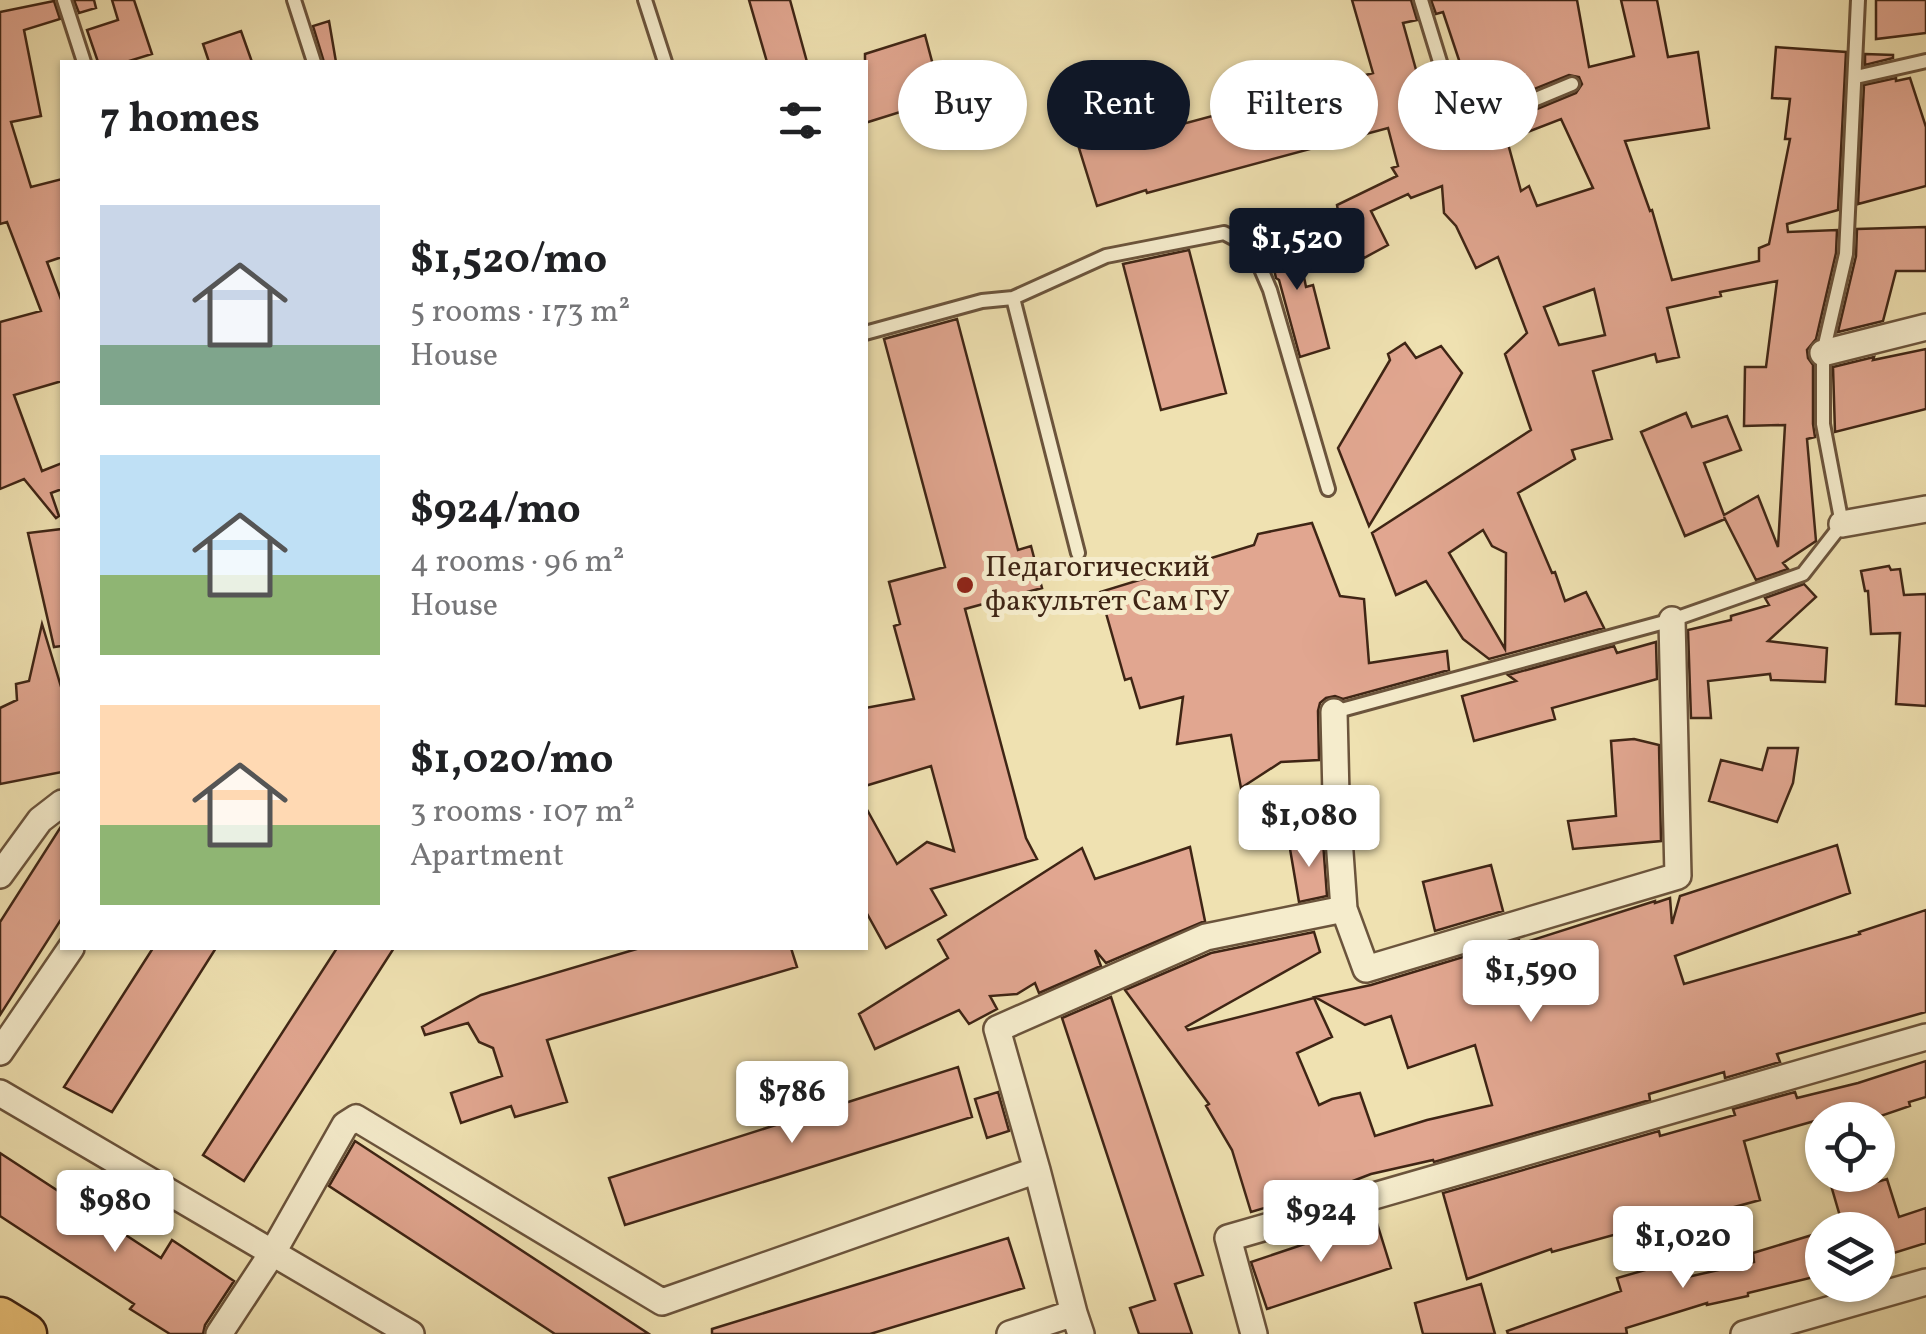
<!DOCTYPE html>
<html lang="en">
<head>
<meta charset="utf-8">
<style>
	:root { --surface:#fff; --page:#f6f6f6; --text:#202124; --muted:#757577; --accent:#111827 }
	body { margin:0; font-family:Vollkorn,serif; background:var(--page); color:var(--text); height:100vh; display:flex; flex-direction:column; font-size:38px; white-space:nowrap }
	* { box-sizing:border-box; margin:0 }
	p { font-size:32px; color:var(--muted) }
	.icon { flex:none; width:55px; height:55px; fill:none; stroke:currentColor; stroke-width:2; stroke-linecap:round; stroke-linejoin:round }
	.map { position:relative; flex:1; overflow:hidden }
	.side { position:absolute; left:60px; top:60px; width:808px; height:890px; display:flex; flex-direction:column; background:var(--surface); border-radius:0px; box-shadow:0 2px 8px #0004 }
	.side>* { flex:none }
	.hud { position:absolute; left:898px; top:60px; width:878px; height:90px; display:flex; gap:20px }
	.fabs { position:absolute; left:1805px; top:1102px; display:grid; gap:20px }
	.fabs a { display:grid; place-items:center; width:90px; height:90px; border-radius:50%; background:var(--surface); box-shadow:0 2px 8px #0004; font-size:50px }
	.price { position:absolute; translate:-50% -85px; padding:0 22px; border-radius:10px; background:#fff; color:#222; font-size:32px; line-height:65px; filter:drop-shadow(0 2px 5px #0008) }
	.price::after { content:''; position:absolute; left:50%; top:60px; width:30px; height:22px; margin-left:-15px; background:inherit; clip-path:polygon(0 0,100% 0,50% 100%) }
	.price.current { background:var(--accent); color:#fff }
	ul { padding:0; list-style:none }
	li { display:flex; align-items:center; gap:30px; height:250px; padding:0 40px }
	li span { display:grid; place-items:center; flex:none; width:280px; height:200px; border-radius:0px; color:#555 }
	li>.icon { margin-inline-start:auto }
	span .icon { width:120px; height:120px; fill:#fffc; stroke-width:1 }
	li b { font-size:42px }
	h2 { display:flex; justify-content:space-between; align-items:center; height:120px; padding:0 40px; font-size:42px }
	.chip { padding:0 35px; border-radius:45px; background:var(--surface); box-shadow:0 2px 8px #0004; font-size:35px; line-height:90px }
	.chip.current { background:var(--accent); color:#fff }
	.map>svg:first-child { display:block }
</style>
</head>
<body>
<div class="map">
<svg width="1926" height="1334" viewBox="0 0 1926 1334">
	<rect width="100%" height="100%" fill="#efe1b1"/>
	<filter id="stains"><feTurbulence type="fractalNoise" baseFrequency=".002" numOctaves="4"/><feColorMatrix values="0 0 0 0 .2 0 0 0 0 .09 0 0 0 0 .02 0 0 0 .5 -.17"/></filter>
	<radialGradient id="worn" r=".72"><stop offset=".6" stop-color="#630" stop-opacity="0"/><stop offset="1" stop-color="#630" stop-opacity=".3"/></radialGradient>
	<!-- building -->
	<path fill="#e1a690" stroke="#3f2515" stroke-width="2.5" fill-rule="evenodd" d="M74 0H94L96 8 79 13Z
		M112 0H134L152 54 126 62H98L87 30 118 20Z
		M749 0H790L807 62H767Z
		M1352 0H1411L1417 20 1403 23 1437 145 1469 131 1491 128 1576 93 1582 84 1579 77 1569 75 1485 109 1476 111 1443 12 1436 14 1431 0H1577L1589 67 1634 56 1621 0H1657L1668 57 1698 52 1709 128 1625 141 1650 211 1652 210 1672 280 1759 261V248L1769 244 1790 139H1785L1790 99 1772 98 1776 47 1846 52 1838 210 1787 224 1788 232 1837 230 1836 253 1816 339 1807 350 1808 358 1813 365V424L1815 437 1807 439 1816 541 1783 563 1788 569 1756 580 1724 517 1725 519 1685 536 1641 432 1686 413 1692 427 1727 416 1741 450 1704 463 1724 515 1758 496 1778 547 1785 425 1744 426 1745 367H1766L1777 281 1720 292 1721 296 1667 308 1679 357 1657 362 1655 354 1593 371 1612 439 1572 450 1575 459 1518 493 1552 573 1555 572 1565 601 1586 592 1604 628 1489 659 1463 639 1426 581 1396 595 1372 533 1531 430 1505 354 1527 333 1498 257 1476 268 1456 226 1444 213 1442 186 1411 198 1408 194 1371 211 1388 245 1364 258 1347 227 1340 223 1337 205 1397 176 1392 168 1398 166 1388 128 1147 193 1146 190 1097 206 1079 148 1121 135 1123 140 1373 73ZM1561 119 1593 188 1537 206 1529 186 1521 191 1507 140ZM1594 289 1605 335 1559 345 1544 307ZM1483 530 1492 546 1506 553 1505 649 1449 553Z
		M1876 0H1926V33L1876 39Z
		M54 1 60 19 24 30 41 116 11 122 31 187 62 179V257L47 262 62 302V381L14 395 42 471 62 463V489L51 493 59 516 56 518 24 479 0 489V322L41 311 7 222 0 224V12Z
		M329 21 336 62H324L313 26Z
		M241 31 252 62H209L203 44Z
		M925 35 942 99 865 123V54Z
		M1865 54 1893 55V58L1865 65Z
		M1896 78V81L1910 78 1926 127V186L1858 204 1864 85Z
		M1294 227 1306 287 1313 285 1329 348 1300 357 1279 280 1276 278 1266 234Z
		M1926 227V271H1896L1883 321 1838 332 1856 256 1857 229Z
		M1189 250 1226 393 1161 410 1123 264Z
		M957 319 1018 550 1031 546 1042 588 965 609 1026 838 1037 859 931 889 946 915 886 948 865 910V806L897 864 927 842 954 851 931 766 865 786V708L914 699 894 626 900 624 889 582 945 567 884 339Z
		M1405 343 1416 358 1441 346 1462 373 1369 526 1338 448 1390 360 1388 354Z
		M1926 349V409L1835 432 1833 367 1874 357 1873 360Z
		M1312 523 1340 596 1364 599 1369 663 1447 651 1449 670 1343 699 1335 696 1326 698 1320 703 1318 711 1319 760 1281 762 1241 788 1231 735 1177 744 1183 697 1140 708 1131 678 1125 680 1100 592 1254 545 1258 534Z
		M62 529V646L54 647 28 533Z
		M1889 566 1891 570 1900 569 1904 595 1926 594V706L1896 704 1900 633 1871 634 1868 591H1865L1861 571Z
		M1804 584 1816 597 1768 641 1827 648 1825 682 1771 680 1770 674 1708 681 1711 718H1691L1688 630 1731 620V616L1769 605 1765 598Z
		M42 624 62 690V772L0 784V708L17 700 16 684 29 681Z
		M1656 642 1657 679 1552 708 1555 719 1474 741 1462 696 1516 681 1508 675 1614 646 1617 653Z
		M1634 739 1659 745 1661 841 1573 849 1568 821 1616 816 1611 741Z
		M1768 748H1798L1793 783 1777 822 1709 801 1721 760 1762 770Z
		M62 825V918L0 1015V922Z
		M1323 842 1327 896 1299 902 1289 843Z
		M1837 845 1850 893 1675 956 1684 984 1860 934 1859 932 1926 910V1012L1777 1054 1780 1062 1725 1078 1724 1072 1649 1094 1650 1100 1434 1162 1433 1160 1371 1174 1306 1199 1296 1201 1295 1199 1251 1212 1232 1150 1206 1106 1209 1104 1125 990 1211 953 1314 932 1320 952 1186 1027 1188 1030 1314 998 1332 1037 1297 1053 1319 1105 1332 1099 1360 1093 1375 1136 1427 1120 1492 1105 1475 1045 1408 1068 1391 1016 1365 1025 1315 997 1371 985 1519 940 1520 944 1655 901V903L1670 898 1672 924 1680 896Z
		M1190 847 1205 921 1106 963 1095 950 1101 966 1039 993 1035 983 1017 994 990 996 997 1009 969 1024 959 1010 875 1049 859 1014 948 958 938 940 1082 848 1095 879Z
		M1491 865 1503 911 1435 931 1423 882Z
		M153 948H216L112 1112 64 1087Z
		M337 948H394L244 1181 203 1155Z
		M640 948H791L797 967 547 1040 567 1102 515 1117 511 1106 461 1123 451 1093 502 1076 493 1048 479 1042 468 1023 425 1035 422 1027 481 995Z
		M1111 997 1203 1275 1175 1284 1192 1334H1139L1130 1308 1155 1300 1062 1018Z
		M1926 1061V1097L1909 1102 1910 1106 1875 1118 1874 1114 1850 1120H1818L1744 1141 1760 1200 1694 1218 1693 1213 1552 1252 1551 1249 1467 1279 1443 1193 1659 1131 1660 1136 1735 1115 1733 1109 1795 1092 1797 1098 1858 1083Z
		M958 1067 972 1117 625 1225 609 1178Z
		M998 1092 1009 1131 987 1138 975 1099Z
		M355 1141 649 1334H555L329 1186Z
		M0 1153 161 1258 172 1240 234 1281 205 1325 203 1334H170L130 1309 134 1304 0 1216Z
		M1828 1175H1852L1856 1188 1887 1179 1899 1217 1926 1208V1243L1881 1257 1878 1246V1230H1844Z
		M1376 1220 1391 1268 1267 1309 1251 1262Z
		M1822 1232V1275L1748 1293V1296L1707 1305V1303L1626 1328 1627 1334H1508L1507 1331 1621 1291 1617 1278 1677 1261 1683 1278 1754 1262 1753 1253Z
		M1008 1238 1024 1288 870 1334H712V1329Z
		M1481 1284 1495 1334H1423L1415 1303Z"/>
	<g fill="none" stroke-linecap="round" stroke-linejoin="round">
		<defs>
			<path id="lane" d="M64 0 84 62
				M294 0 314 62
				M645 0 665 62
				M1421 0 1456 114 1471 122 1488 119 1572 84
				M1856 77 1926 61
				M1013 298 1106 256 1224 233 1252 248 1270 290 1328 489
				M865 333 982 301 1013 298 1078 553
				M1334 712 1672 620 1803 574 1842 524 1823 424V353L1846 254 1858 0"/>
			<path id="street" d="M1823 353 1926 327
				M1842 524 1926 509
				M0 875 40 820 62 803
				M1344 909 1366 969 1678 876 1672 620
				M0 1052 71 948
				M0 1093 411 1334
				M1037 1170 1074 1313
				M219 1334 273 1252 345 1125 356 1118 662 1302 1037 1170 997 1029 1206 937 1344 909 1336 796 1334 712
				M1010 1334 1074 1313 1081 1334
				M1254 1334 1228 1238 1926 1037
				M1744 1334 1926 1282"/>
			<path id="primary" d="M0 1318 26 1334"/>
		</defs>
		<!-- lane casing -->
		<use href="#lane" stroke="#6b543c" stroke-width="18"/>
		<!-- street casing -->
		<use href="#street" stroke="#6b543c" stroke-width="30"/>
		<!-- primary casing -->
		<use href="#primary" stroke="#3f2515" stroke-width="45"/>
		<!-- lane -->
		<use href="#lane" stroke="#f5eccc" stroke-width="12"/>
		<!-- street -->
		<use href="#street" stroke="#f5eccc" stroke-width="25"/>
		<!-- primary -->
		<use href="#primary" stroke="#e8c078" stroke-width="40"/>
	</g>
	<!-- markers -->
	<circle fill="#8f2418" stroke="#f5eccc" stroke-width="4" cx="965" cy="585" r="10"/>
	<g text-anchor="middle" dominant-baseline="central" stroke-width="10" stroke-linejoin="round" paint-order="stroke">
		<!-- poi labels -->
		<g font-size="30" fill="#3f2515" stroke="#f5eccc" text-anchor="start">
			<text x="985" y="568">Педагогический<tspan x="985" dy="34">факультет Сам ГУ</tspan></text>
		</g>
	</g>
	<rect width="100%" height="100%" filter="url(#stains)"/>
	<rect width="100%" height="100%" fill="url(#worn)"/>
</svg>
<div class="fabs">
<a><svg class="icon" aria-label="locate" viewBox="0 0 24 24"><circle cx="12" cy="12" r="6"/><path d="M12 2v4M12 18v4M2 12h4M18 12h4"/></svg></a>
<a><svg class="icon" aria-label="layers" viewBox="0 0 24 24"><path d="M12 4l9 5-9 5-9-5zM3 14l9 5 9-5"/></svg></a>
</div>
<b class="price current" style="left:1297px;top:293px">$1,520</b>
<b class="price" style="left:1309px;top:870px">$1,080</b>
<b class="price" style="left:1531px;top:1025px">$1,590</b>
<b class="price" style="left:792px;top:1146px">$786</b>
<b class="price" style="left:115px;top:1255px">$980</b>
<b class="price" style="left:1321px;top:1265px">$924</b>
<b class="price" style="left:1683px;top:1291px">$1,020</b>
<div class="hud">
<a class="chip">Buy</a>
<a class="chip current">Rent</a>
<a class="chip">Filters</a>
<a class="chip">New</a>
</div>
<section class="side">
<h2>7 homes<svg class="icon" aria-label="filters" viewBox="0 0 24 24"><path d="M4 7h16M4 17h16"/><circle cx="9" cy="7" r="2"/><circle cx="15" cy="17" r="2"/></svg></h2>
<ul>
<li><span style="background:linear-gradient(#c9d6e8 70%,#7fa58c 0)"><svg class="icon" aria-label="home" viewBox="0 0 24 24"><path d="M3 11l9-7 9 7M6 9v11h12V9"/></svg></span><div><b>$1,520/mo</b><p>5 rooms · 173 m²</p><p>House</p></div></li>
<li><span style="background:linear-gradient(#bfe0f5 60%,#8fb573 0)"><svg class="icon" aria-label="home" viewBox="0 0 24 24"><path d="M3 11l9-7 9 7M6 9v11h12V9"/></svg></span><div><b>$924/mo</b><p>4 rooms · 96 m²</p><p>House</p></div></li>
<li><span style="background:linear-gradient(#ffd9b3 60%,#8fb573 0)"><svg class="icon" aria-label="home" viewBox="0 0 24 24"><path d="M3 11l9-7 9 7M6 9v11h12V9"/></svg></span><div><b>$1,020/mo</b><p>3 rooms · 107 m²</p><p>Apartment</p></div></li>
</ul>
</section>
</div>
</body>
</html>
